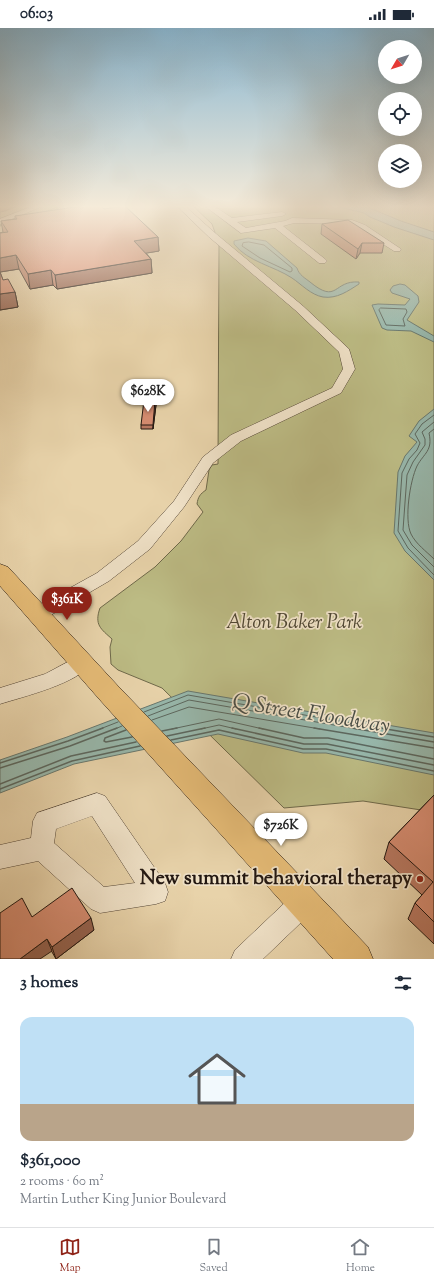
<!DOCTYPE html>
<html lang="en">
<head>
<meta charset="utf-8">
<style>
	:root { --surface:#fff; --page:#f2f2f3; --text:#1f2937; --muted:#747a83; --line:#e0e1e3; --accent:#8f2418 }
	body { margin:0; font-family:"Sorts Mill Goudy",serif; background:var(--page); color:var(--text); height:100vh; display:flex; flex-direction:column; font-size:15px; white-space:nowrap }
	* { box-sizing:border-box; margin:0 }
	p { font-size:13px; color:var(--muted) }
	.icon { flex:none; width:22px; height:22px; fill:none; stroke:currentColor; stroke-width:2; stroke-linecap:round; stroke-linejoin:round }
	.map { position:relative; height:931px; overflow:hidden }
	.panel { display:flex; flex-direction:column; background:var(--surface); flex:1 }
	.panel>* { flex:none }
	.needle { width:26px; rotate:231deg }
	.buttons { position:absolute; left:378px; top:12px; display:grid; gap:8px }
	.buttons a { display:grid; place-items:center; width:44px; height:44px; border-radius:50%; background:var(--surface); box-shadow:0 4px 16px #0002; font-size:20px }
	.price { position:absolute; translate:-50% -34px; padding:0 9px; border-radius:14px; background:#fff; color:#222; font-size:13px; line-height:26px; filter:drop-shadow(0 1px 2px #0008) }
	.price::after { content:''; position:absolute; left:50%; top:24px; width:12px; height:9px; margin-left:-6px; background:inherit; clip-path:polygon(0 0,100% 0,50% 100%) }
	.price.active { background:var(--accent); color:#fff }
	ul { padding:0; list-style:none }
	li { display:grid; align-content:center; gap:8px; height:212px; padding:0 20px }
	li span { display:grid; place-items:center; height:124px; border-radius:12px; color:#555 }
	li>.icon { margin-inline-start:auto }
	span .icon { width:72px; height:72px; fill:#fffc; stroke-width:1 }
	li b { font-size:17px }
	h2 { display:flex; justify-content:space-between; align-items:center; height:48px; padding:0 20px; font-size:17px }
	.status { display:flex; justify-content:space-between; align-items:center; height:28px; padding:0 20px; background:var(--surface); direction:ltr }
	.status svg { height:11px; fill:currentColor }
	.dock { display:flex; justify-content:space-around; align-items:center; height:56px; border-top:1px solid var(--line); background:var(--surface); font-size:11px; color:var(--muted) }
	.dock a { display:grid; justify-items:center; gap:2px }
	.dock .active { color:var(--accent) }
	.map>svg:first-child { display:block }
</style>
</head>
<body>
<div class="status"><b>06:03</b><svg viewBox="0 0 49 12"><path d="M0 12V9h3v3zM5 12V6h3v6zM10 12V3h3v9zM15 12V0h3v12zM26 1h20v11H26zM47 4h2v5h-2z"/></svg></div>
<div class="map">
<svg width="434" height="931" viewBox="0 0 434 931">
	<rect width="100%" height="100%" fill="#e8d3aa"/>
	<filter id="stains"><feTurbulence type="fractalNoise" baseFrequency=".005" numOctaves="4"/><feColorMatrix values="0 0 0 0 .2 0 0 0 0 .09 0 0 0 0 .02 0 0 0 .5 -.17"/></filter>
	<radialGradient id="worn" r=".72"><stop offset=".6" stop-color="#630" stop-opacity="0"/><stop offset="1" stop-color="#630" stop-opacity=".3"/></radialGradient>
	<!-- green -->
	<path fill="#bcbb84" stroke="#6f694a" d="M0 178H60L29 190 0 198Z
		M193 178H434V784L363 773 284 780 162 660 118 642 111 636 110 619 112 611C101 601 94 597 100 580L155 539 181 513 203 484 197 476C198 469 200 466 206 462L209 442 212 437 218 436 219 216 212 196Z"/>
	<!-- water -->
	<path fill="#97b7ab" stroke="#68776d" d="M335 178 367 179 401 193 434 204V212L394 199 370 189 364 185Z
		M248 210 266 213 297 240C299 247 305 250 310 254 338 277 333 252 359 254V256C348 263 337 271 323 269 311 267 301 256 292 250 274 238 248 234 234 216V213Z
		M400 256 405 257 418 268 419 274 407 292 434 308V314L411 303 387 302 382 300 372 277 378 276 405 277 410 271 392 265 390 262 393 258Z
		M434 381V552L405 523 394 505 398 444 405 428 417 414 409 408 419 393Z
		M188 663 434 705V747L326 725H303L218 706 74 736 0 765V732L67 709Z"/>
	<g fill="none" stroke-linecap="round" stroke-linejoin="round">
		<!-- shore-far1 -->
		<path stroke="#5c675e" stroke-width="1" d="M249 214 264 217 292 240V243L290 244 260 230 242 218 243 215Z
			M381 280 406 281 407 284 403 291 405 298 386 297 379 282Z
			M434 387 422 396 415 406 420 415 417 422 409 431 402 445 398 503 408 520 434 547
			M434 394 422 404 425 411V417L413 434 407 447 403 502 412 517 434 539
			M434 401 429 405C433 423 424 425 417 438 410 453 404 491 411 506 416 516 426 523 434 531
			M144 684 188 667 386 701
			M148 688 189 672 357 701
			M152 692 189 679 320 701
			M100 701 118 694
			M115 701 122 698
			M172 701 219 691 263 701
			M201 701 219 697 236 701"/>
		<!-- shore -->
		<path stroke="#5c675e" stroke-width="1.5" d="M232 700 304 716H327L434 737
			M259 700 304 710H328L434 731
			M314 700 434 720
			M352 700 434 714
			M380 700 434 709
			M126 702 105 710 104 713 106 714 132 709
			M162 703 177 700
			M167 708 205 700
			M171 712 219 702 303 721H326L434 743
			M0 735 68 713 103 700
			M0 740 70 718 117 700
			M0 756 71 728 136 714
			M0 761 72 733 140 718"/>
		<defs>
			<path id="minor" d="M33 178H43L0 196V191Z
				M64 178H75L51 189H45L44 187Z
				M177 178H185L215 205 303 278 349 321 355 341 341 365 241 413 213 435 184 479 150 521 109 553 44 591 38 593 32 591 29 586 32 581 97 545 138 513 174 473 203 429 231 407 332 360 343 341 339 324 295 282 209 209Z
				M205 178H214L232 190 282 184 286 186 282 188 237 194 246 200 285 193 292 190 352 192 365 197 401 221 400 223H394L359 201 348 196 294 195 283 198 325 231 327 233 325 235H319L275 200 241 205Z
				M81 627 88 630 91 635C80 655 22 669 0 676V660L45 646Z
				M97 765 105 768 165 855 168 864 165 873 156 876 100 885 91 881 38 833 0 841V817L31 810 33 793 37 785ZM92 788 135 855 104 859 54 815 56 801Z
				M303 862 312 866 316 875 312 884 263 931H231L235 922 294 866Z"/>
			<path id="major" d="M0 536 8 539 118 658 368 919 373 931H333L100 672 0 558Z"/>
		</defs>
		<!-- minor casing -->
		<use href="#minor" stroke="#544637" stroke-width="1"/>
		<!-- major casing -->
		<use href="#major" stroke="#221711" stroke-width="1"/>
		<!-- minor -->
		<use href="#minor" fill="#f0e2c8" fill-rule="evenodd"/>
		<!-- major -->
		<use href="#major" fill="#e4ba75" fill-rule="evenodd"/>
	</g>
	<!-- wall -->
	<path fill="#b97962" stroke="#221711" d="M104 181 158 209 159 223 146 225 151 231 152 245 57 261 53 257 30 261 19 241 0 244 3 252 15 264 18 279 0 282V205L3 204 1 193 15 191V188Z
		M322 196 384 215 382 225H360L356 231 321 206Z
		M155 372 156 377 153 401H141V397Z
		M434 767V916L408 891 415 875 422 867 384 831 389 814Z
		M32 889 94 902 56 931Z"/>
	<!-- shaded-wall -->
	<path fill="#966350" stroke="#221711" d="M0 178H17L5 183 0 184Z
		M158 209 159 223 135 227 134 213Z
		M362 215 360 225 356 231 358 221Z
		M16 227 19 241 0 244V230Z
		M151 231 152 245 57 261 55 247Z
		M51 242 53 257 30 261 28 246Z
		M15 264 18 279 0 282V266Z
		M155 372 156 377 153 401V397Z
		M91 890 94 902 56 931 52 919Z
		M47 911 52 923 40 931H20Z"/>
	<!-- building -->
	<path fill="#d78d72" stroke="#221711" d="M81 178H101L104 181 125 178 158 209 134 213 151 231 55 247 51 242 28 246 16 227 0 230V205L8 204 1 193 17 191 15 188Z
		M348 192 384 215H362L358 221 322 196Z
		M0 244 3 252 8 251 15 264 0 266Z
		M144 372H155L153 397H141Z
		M434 767V894L415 875 433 854 389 814Z
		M72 860 91 890 52 919 47 911 20 931H0V885L22 870 32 889Z"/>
	<!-- sky -->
	<linearGradient id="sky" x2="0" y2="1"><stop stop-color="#87b5d0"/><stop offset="0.58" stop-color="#f5ebd9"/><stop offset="1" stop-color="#f5ebd9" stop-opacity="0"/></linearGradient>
	<rect width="434" height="308" fill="url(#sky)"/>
	<!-- markers -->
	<circle fill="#8f2418" stroke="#f0e2c8" stroke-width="1.5" cx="420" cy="851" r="4"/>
	<g text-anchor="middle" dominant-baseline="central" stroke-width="3.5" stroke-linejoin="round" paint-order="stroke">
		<!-- near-park labels -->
		<g font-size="20" font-style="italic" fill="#504834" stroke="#f0e2c8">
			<text x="294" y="595">Alton Baker Park</text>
		</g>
		<!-- near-poi labels -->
		<g font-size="20" font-weight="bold" fill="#221711" stroke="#f0e2c8" text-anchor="end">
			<text x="412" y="851">New summit behavioral therapy</text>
		</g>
		<!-- near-water labels -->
		<g font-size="22" font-style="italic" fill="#4b4f47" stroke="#f0e2c8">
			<text transform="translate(311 687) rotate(9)">Q Street Floodway</text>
		</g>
	</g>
	<rect width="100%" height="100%" filter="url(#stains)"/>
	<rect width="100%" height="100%" fill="url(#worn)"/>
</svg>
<div class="buttons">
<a><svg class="needle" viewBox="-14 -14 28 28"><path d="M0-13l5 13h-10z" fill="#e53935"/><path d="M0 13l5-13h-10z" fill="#747a83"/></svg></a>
<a><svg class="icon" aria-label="locate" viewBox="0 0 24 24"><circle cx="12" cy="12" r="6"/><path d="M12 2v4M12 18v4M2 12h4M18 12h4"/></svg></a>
<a><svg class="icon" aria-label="layers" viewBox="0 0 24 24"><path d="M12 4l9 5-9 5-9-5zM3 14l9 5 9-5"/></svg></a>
</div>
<b class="price" style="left:148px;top:385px">$628K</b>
<b class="price active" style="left:67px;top:593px">$361K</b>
<b class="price" style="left:281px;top:819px">$726K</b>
</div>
<section class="panel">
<h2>3 homes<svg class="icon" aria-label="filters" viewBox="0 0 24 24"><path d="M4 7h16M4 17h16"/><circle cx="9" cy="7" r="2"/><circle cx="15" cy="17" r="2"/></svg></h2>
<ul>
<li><span style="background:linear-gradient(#bfe0f5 70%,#b9a48a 0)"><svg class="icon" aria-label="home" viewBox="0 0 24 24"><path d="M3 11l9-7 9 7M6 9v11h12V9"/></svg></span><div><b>$361,000</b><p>2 rooms · 60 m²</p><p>Martin Luther King Junior Boulevard</p></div></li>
</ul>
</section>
<nav class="dock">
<a class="active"><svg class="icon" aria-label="map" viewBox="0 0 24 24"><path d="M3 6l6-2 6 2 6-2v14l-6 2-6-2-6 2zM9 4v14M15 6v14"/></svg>Map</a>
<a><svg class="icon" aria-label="saved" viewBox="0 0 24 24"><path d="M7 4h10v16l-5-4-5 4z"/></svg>Saved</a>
<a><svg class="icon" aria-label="home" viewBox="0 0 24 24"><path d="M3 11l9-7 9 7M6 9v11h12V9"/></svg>Home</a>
</nav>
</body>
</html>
